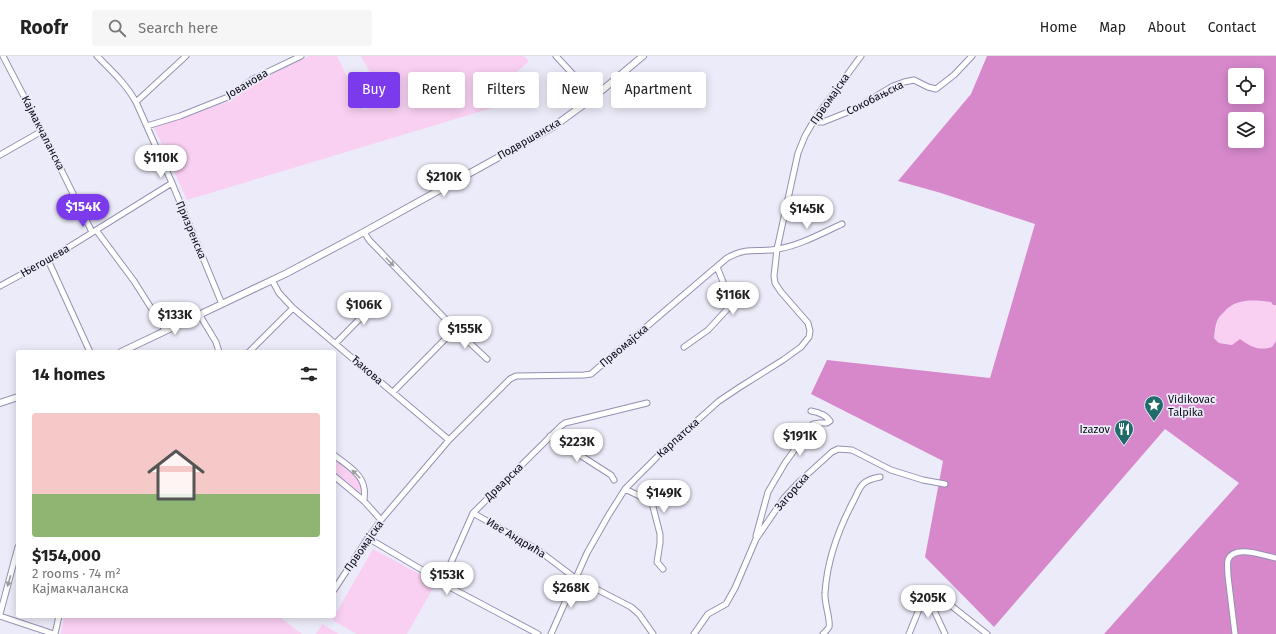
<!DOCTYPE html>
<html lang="en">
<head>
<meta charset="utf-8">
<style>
	:root { --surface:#fff; --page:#f6f6f6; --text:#222; --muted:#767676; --line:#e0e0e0; --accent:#7c3aed }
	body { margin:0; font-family:"Fira Sans",sans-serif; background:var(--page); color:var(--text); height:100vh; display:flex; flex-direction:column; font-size:15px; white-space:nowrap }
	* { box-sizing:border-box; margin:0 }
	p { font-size:13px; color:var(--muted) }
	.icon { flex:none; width:22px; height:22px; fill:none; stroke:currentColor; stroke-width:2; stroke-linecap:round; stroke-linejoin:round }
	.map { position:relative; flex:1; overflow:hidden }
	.side { position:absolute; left:16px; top:294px; width:320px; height:268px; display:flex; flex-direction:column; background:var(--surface); border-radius:4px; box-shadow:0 2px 10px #0003 }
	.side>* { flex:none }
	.hud { position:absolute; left:348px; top:16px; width:380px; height:36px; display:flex; gap:8px }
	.tools { position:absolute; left:1228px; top:12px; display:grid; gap:8px }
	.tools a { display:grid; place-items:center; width:36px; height:36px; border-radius:4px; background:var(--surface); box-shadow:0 2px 10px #0003; font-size:20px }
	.price { position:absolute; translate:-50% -34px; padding:0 9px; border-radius:14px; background:#fff; color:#222; font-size:13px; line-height:26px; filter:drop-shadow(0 1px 2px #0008) }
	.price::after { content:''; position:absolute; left:50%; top:24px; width:12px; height:9px; margin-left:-6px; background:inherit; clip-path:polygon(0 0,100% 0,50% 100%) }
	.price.active { background:var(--accent); color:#fff }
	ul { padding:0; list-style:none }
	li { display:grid; align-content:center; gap:8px; height:212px; padding:0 16px }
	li+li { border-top:1px solid var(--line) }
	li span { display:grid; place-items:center; height:124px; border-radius:4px; color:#555 }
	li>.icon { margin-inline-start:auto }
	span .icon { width:72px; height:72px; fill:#fffc; stroke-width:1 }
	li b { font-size:17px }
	h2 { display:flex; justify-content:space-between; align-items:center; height:48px; padding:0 16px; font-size:17px }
	.tag { padding:0 14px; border-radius:4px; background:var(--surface); box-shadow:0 2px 10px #0003; font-size:14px; line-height:36px }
	.tag.active { background:var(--accent); color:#fff }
	header { display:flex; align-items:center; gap:24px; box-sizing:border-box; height:56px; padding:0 20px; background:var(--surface); border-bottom:1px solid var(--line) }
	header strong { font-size:19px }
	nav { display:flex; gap:22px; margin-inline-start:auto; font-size:14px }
	.search { width:280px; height:36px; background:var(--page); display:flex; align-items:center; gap:10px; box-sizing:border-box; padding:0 14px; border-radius:4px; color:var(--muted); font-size:15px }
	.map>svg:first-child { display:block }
</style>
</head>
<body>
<header>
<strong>Roofr</strong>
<div class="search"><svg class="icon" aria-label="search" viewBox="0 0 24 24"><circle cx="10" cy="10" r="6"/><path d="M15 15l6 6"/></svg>Search here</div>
<nav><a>Home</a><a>Map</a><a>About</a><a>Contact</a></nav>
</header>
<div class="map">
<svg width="1276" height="578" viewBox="0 0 1276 578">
	<rect width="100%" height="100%" fill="#ecebf9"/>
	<!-- green -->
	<path fill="#f9d0f2" d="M309 0H337L364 54 385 45 361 0H524L529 5 506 26 522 43 187 144 154 71 230 45 262 22Z
		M1253 244 1271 246 1273 249H1276V285L1272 291C1259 295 1251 291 1240 283L1232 289 1219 287 1214 282 1218 263 1227 252 1233 248 1240 245Z
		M334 403 357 422 361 426 362 435 361 436H359L334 416Z
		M373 493 436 527 407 578H357L332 564Z
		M64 560H278L302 578H61Z
		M322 568 339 578H316Z"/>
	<!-- forest -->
	<path fill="#d688cb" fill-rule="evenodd" d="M987 0H1276V249H1273L1271 246C1254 244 1236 242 1224 256 1222 258 1219 261 1218 263 1215 269 1215 276 1214 282L1219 287 1232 289 1240 283C1251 291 1259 295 1272 291L1276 285V578H1104L1239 427 1165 373 994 571 925 501 943 405 811 338 827 304 990 322 1035 168 941 137 898 125 971 38ZM1235 19H1257V41H1235ZM1235 63H1257V85H1235Z"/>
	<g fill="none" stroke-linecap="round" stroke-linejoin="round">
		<defs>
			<path id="minor" d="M3 0 42 75 92 176
				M97 0C111 14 126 28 136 46L172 127 222 248
				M556 0 594 41
				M136 46 186 0
				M814 66H823L853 54 893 30 904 26 914 24 928 31 936 33 954 19 972 0
				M147 70 180 60 228 41 253 23 301 0
				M0 99 42 75
				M96 174 134 225 165 274
				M364 176 369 184 455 273 487 303
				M48 204 90 296
				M272 224 279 237 293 252 449 384
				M0 230 48 204 172 127
				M199 258 216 286 219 296
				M336 287 381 241
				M684 291 708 274 732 248 717 211
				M249 296 293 252
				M393 336 455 273
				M550 380 611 419 614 424
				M334 399C345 408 362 417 364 432 365 436 364 441 364 445
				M334 420 364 445 381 464
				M625 433 650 445 652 447 660 478V487L657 506 663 513
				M473 457 538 494 575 522 631 551 639 558 653 578
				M756 480 768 436 785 407 813 368 820 367H827L830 365C826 359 817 356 811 355
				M368 482 429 518 442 527 538 578
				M442 527 473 457 561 370 565 367 590 361 647 347
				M334 534 368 482 381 464 449 384 510 323 516 320 584 319 591 318 727 202C748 190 758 197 778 193 801 189 822 177 842 168
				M927 539 945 578
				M0 558 18 491
				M0 560 54 578
				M55 578 59 560
				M551 578 587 497 608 460 625 433 662 396 719 345 740 331 783 304 801 291 809 281 810 275 808 267 781 236 775 227 774 220 777 193 798 97 805 80 816 61 861 0
				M694 578 708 558 726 548 735 532 756 483 784 442 800 425 832 396 838 393 852 394 891 414 923 424 945 428
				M823 578C825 576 828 573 829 571 831 565 824 546 825 537 827 505 839 472 854 444 857 438 859 432 863 428 868 423 875 422 880 421
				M909 578 924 541 933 536 937 537 949 548 987 578
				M1235 578 1228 520C1228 515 1227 509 1228 504 1234 488 1264 500 1276 502"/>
			<path id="tertiary" d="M121 296 287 217 364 176 553 71 594 41 643 0
				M0 347 18 341"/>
		</defs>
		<!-- minor casing -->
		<use href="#minor" stroke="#9490b2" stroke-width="7"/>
		<!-- tertiary casing -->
		<use href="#tertiary" stroke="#9490b2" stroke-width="8"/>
		<!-- minor -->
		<use href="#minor" stroke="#fff" stroke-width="5"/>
		<!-- tertiary -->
		<use href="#tertiary" stroke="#fff" stroke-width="6"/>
	</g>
	<!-- one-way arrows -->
	<defs><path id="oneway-solid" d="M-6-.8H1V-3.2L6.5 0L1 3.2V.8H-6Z"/></defs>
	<g fill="#9e9da1">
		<use href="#oneway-solid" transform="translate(390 206) rotate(46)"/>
		<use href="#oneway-solid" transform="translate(356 418) rotate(-135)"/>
		<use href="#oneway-solid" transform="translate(9 525) rotate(106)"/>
	</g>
	<!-- icons -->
	<defs>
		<symbol id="sight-pin" viewBox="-11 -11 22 30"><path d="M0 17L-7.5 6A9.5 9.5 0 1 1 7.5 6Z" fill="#216c68" stroke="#ecebf9"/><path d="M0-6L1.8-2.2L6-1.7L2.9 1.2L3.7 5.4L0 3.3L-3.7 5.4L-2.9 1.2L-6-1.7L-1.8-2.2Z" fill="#fff"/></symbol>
		<symbol id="restaurant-pin" viewBox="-11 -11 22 30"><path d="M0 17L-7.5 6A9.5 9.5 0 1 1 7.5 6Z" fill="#216c68" stroke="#ecebf9"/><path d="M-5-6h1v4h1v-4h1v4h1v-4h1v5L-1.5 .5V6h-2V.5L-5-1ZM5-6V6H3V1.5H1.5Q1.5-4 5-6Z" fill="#fff"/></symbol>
	</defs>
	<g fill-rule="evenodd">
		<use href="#sight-pin" x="1143" y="338" width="22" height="30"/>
		<use href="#restaurant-pin" x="1113" y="362" width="22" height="30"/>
	</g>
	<g text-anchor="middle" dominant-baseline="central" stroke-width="3.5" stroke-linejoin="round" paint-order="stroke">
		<!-- street labels -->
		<g font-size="11" fill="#0c0a15" stroke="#ecebf9">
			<text transform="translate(247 28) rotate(-31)">Јованова</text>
			<text transform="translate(875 42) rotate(-27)">Сокобањска</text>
			<text transform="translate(830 43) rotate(-55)">Првомајска</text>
			<text transform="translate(43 77) rotate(63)">Кајмакчаланска</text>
			<text transform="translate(529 83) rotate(-30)">Подвршанска</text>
			<text transform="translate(191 174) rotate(67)">Призренска</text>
			<text transform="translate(45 205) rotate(-30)">Његошева</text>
			<text transform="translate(624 290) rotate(-40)">Првомајска</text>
			<text transform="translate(367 314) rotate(41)">Ђакова</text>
			<text transform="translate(678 382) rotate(-42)">Карпатска</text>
			<text transform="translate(504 426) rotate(-44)">Дрварска</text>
			<text transform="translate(792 436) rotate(-49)">Загорска</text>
			<text transform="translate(516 482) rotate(31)">Иве Андрића</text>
			<text transform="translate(364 490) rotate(-55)">Првомајска</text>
		</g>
		<!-- poi labels -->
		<g font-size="11" fill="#0c0a15" stroke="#ecebf9" text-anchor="start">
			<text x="1168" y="343">Vidikovac<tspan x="1168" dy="13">Talpika</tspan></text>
			<text x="1110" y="373" text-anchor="end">Izazov</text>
		</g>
	</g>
</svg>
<div class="tools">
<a><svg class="icon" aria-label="locate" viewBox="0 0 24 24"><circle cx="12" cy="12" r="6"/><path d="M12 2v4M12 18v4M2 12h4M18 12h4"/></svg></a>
<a><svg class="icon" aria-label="layers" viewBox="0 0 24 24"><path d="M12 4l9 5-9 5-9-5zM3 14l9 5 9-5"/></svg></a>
</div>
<b class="price" style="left:161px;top:123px">$110K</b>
<b class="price" style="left:444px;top:142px">$210K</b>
<b class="price active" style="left:83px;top:172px">$154K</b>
<b class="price" style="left:807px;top:174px">$145K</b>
<b class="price" style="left:733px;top:260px">$116K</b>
<b class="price" style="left:364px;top:270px">$106K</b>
<b class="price" style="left:175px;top:280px">$133K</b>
<b class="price" style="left:465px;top:294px">$155K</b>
<b class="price" style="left:800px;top:401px">$191K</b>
<b class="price" style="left:577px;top:407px">$223K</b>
<b class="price" style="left:664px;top:458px">$149K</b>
<b class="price" style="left:447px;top:540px">$153K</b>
<b class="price" style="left:571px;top:553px">$268K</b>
<b class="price" style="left:928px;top:563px">$205K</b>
<div class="hud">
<a class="tag active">Buy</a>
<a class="tag">Rent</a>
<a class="tag">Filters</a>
<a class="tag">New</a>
<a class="tag">Apartment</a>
</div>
<section class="side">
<h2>14 homes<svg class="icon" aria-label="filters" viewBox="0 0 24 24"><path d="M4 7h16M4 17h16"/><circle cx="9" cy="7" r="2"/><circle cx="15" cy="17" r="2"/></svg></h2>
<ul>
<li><span style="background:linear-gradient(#f6c9c9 65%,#8fb573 0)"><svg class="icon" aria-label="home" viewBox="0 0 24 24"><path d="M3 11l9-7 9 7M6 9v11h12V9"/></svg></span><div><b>$154,000</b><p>2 rooms · 74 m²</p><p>Кајмакчаланска</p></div></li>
</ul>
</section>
</div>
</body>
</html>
